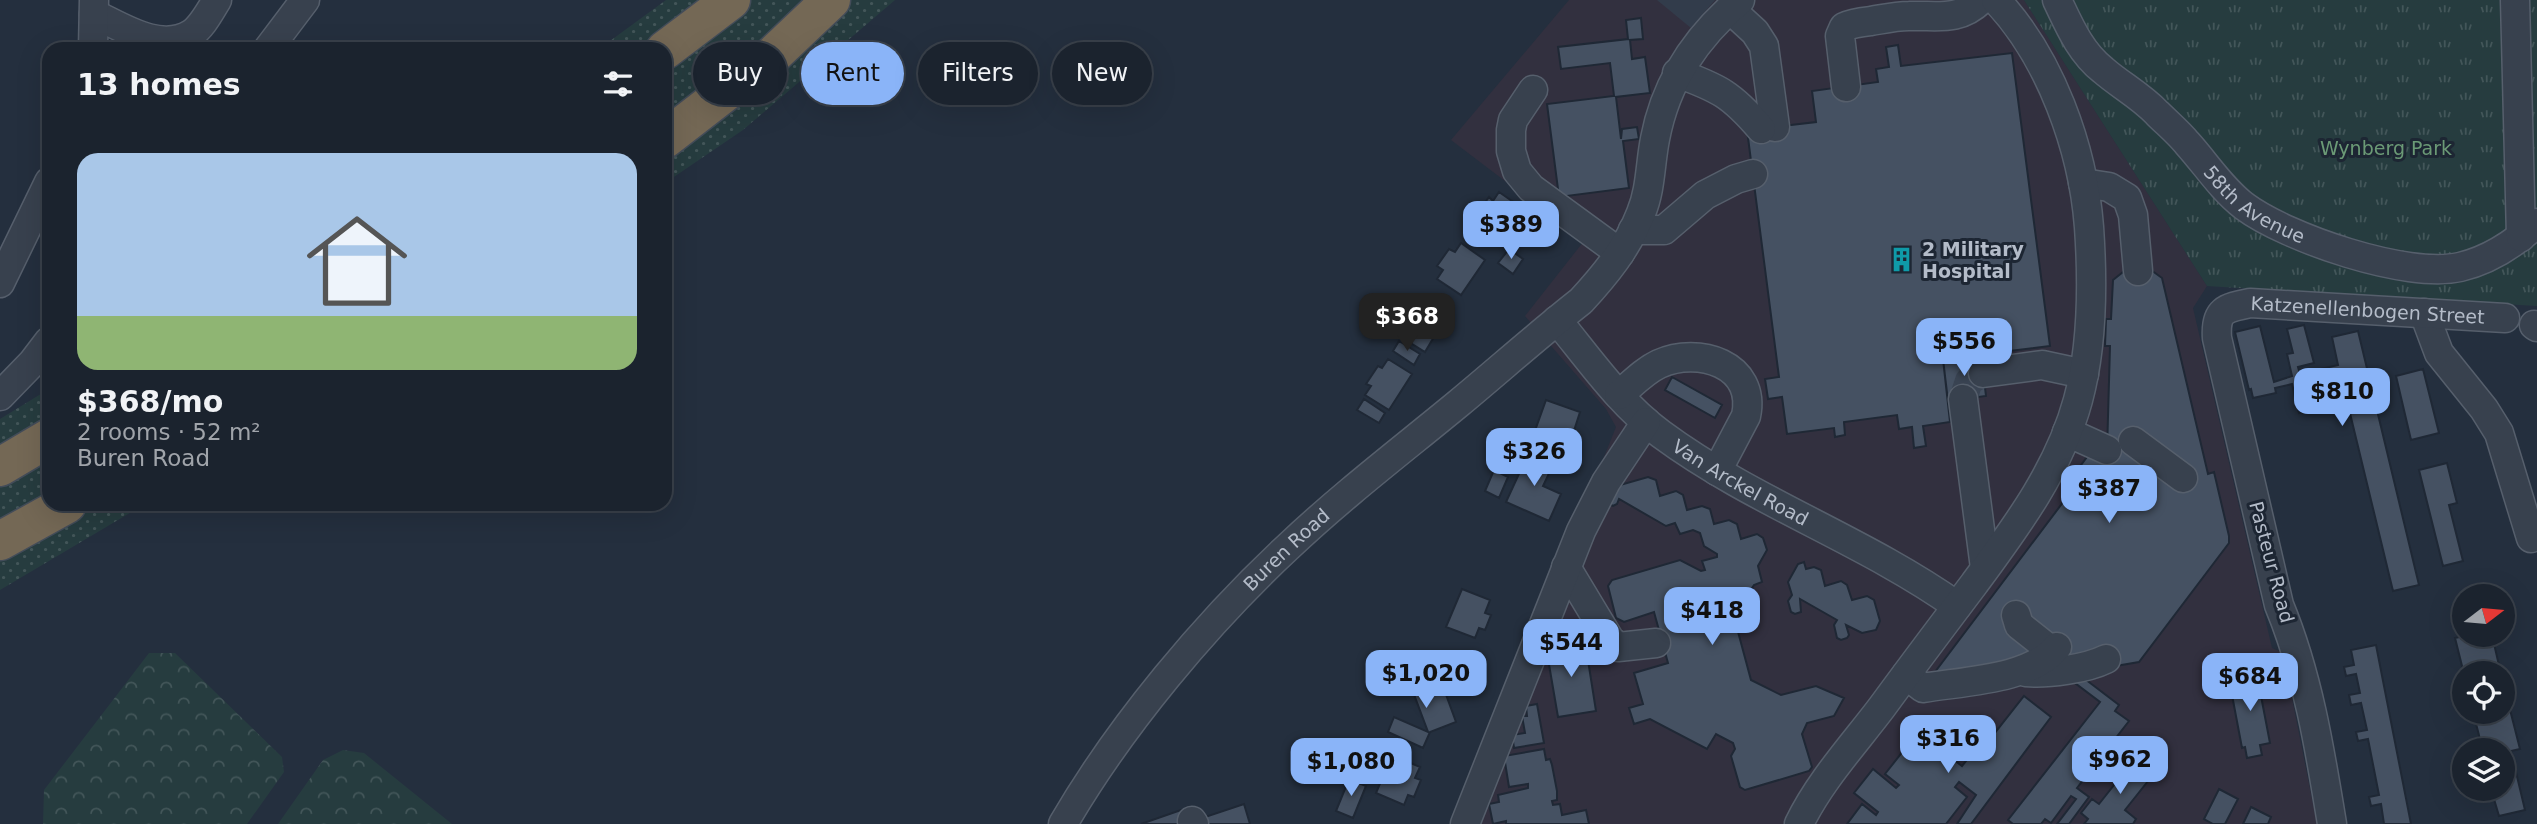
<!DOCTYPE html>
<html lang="en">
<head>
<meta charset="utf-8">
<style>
	:root { --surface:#1b232e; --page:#242b36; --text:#f1f3f6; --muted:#a0a4aa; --line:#39404a; --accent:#8ab4f8 }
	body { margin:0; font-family:"DejaVu Sans",sans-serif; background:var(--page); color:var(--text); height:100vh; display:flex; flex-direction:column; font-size:26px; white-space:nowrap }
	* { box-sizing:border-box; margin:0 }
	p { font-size:23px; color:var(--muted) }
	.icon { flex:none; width:38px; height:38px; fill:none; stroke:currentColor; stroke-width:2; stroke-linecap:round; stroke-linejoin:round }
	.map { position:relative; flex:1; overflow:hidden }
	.side { position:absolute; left:42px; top:42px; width:630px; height:469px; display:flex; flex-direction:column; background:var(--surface); border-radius:21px; box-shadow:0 7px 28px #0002,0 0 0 2px var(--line) }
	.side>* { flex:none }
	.banner { position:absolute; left:693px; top:42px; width:665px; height:63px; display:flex; gap:14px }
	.needle { width:46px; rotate:74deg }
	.buttons { position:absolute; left:2452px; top:584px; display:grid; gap:14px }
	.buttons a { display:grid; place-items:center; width:63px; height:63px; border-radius:50%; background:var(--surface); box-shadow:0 7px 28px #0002,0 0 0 2px var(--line); font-size:35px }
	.price { position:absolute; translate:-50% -60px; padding:0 16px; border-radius:14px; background:var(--accent); color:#111; font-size:23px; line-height:46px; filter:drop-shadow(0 2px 4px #0008) }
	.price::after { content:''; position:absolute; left:50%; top:42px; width:21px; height:16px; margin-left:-10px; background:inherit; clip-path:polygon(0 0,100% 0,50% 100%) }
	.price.current { background:#222; color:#fff }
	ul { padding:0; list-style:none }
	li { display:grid; align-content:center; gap:14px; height:371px; padding:0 35px }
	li+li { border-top:2px solid var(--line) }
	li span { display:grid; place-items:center; height:217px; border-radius:21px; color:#555 }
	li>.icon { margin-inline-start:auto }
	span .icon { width:126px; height:126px; fill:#fffc; stroke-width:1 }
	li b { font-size:30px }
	h2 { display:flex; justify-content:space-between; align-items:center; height:84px; padding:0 35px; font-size:30px }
	.chip { padding:0 24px; border-radius:32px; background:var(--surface); box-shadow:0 7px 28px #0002,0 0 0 2px var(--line); font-size:24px; line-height:63px }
	.chip.current { background:var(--accent); color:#111 }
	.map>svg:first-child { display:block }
</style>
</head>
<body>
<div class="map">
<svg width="2537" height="824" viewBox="0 0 2537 824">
	<defs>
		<pattern id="grass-dots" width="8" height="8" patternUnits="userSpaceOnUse" patternTransform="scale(1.75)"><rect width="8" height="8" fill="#263c3f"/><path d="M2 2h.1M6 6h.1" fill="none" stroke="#435659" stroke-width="1.8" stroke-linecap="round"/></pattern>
		<pattern id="forest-crowns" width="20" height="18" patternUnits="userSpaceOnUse" patternTransform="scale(1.75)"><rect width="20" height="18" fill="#263c3f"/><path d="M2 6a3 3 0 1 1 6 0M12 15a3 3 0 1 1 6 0" fill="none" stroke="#435659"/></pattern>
		<pattern id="park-tufts" width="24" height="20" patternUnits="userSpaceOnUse" patternTransform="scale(1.75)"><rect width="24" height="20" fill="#263c3f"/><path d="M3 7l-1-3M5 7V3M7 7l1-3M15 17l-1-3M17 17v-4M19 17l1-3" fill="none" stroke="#435659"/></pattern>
	</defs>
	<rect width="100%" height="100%" fill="#242f3e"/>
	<!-- medical -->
	<path fill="#32303f" d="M1569 0H2024L2207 286 2193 308 2272 648 2283 653 2317 824H1474L1548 597 1616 427 1606 409 1525 316 1584 241 1451 140Z"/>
	<!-- airport -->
	<path fill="#323c4b" d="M1657 0H1715L1691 28Z"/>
	<!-- grass -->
	<path fill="url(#grass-dots)" d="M666 0H895L743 130 665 183V49H599Z
		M49 389V504H145L0 590V419Z"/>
	<!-- forest -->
	<path fill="url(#forest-crowns)" d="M149 653H175L282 757 284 772 247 824H43L44 790Z
		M343 750 364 753 452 824H278L323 760Z"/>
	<!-- park -->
	<path fill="url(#park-tufts)" d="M2024 0H2537V306L2207 286Z"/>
	<!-- building -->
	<path fill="#455162" stroke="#1f2835" stroke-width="2" d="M1641 18 1643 39 1630 40 1632 59 1645 57 1650 93 1616 97 1621 139 1622 129 1637 127 1639 139 1623 141 1629 188 1559 197 1547 104 1614 96 1610 63 1561 69 1558 47 1628 39 1626 20Z
		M1898 45 1901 66 2012 53 2050 346 1943 359 1950 422 1923 426 1926 446 1914 448 1912 427 1899 429 1897 415 1844 422 1845 435 1835 437 1834 428 1787 434 1782 397 1768 399 1765 379 1779 377 1747 130 1816 122 1812 91 1878 82 1876 69 1889 67 1886 47Z
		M1499 192 1522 208 1497 243 1474 227 1481 218 1476 215 1489 197 1493 201Z
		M1461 243 1485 260 1461 295 1437 279 1443 270 1437 266 1449 249 1455 252Z
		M1509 249 1523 259 1513 274 1498 263Z
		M2151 270 2162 278 2208 474 2214 472 2229 536V543L2139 662 1939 696 1935 672 2076 485 2070 480 2087 457 2107 452 2110 346H2105L2106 319H2111L2113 280 2123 272Z
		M1423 300 1447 315 1425 352 1401 337 1406 328 1402 325 1413 307 1417 310Z
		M2304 325 2314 363 2298 367 2300 374 2338 365 2332 337 2358 331 2419 585 2393 591 2340 372 2318 378 2325 406 2299 413 2292 384 2275 388 2276 393 2253 398 2251 389 2249 390 2235 332 2260 326 2274 382 2292 376 2287 354 2293 353 2287 329Z
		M1399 341 1420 354 1414 365 1393 351Z
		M1981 354 1986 396 1948 401 1943 359Z
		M1388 359 1412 374 1389 410 1365 395 1371 386 1366 384 1378 366 1382 368Z
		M2423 369 2439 433 2411 440 2396 376Z
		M1672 377 1722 405 1715 418 1665 390Z
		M1364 399 1385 413 1379 423 1357 410Z
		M1546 400 1580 412 1571 440 1565 438 1561 449 1532 439Z
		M1529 452 1554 463 1543 486 1561 494 1549 521 1506 502Z
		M2447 463 2457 503 2449 505 2463 561 2443 566 2419 470Z
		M1494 470 1508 477 1499 498 1485 491Z
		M1648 477 1656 480 1660 496 1676 491 1683 495 1687 510 1702 506 1710 509 1714 524 1729 520 1737 524 1741 539 1757 534 1763 538 1767 550 1758 566 1762 582 1754 585 1747 596 1730 602 1751 680 1781 695 1816 686 1844 698 1834 716 1807 723 1802 734 1812 767 1809 771 1745 790 1740 787 1731 756 1735 749 1733 743 1716 734 1707 749 1650 719 1634 724 1629 708 1643 704 1634 673 1668 663 1654 612 1624 622 1616 618 1608 586 1612 580 1680 560 1701 571 1705 570 1702 561 1717 557V554L1704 546 1700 533 1693 530 1680 534 1675 523 1666 526 1619 499 1617 504 1613 506 1607 503 1613 487Z
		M1804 562 1806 569 1814 567 1821 570 1825 586 1841 581 1847 585 1852 600 1867 596 1874 600 1880 621 1876 630 1862 633 1846 625 1849 635 1847 638 1841 640 1837 638 1834 625 1837 620 1800 599 1801 612 1795 614 1791 612 1788 601 1792 595 1788 582 1798 564Z
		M1462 589 1490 600 1485 613 1491 615 1485 630 1479 628 1475 638 1446 627Z
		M2468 635H2492L2501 674H2464L2455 638Z
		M1585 641 1596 711 1558 717 1546 647Z
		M2376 645 2411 824H2384L2381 804 2371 806 2369 797 2379 795 2368 739 2358 741 2356 732 2367 730 2361 703 2351 705 2349 695 2360 693 2356 674 2346 676 2344 667 2354 665 2351 650Z
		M1437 670 1456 722 1430 732 1423 748 1388 732 1394 717 1428 732 1409 681Z
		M2257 674 2260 686 2267 684 2268 695 2261 696 2270 743 2260 745 2262 755 2247 758 2245 747 2242 748 2229 679Z
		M2081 676 2119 705 2115 711 2129 721 2077 788 2089 797 2069 824H2057L2076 799 2071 796 2051 823 2045 819 2041 824H2013L2008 820 2100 702 2075 683Z
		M2502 678 2520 749 2511 751 2525 810 2499 816 2491 789H2502V751H2483L2473 712H2502Z
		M2024 696 2051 717 1971 824H1957L1976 795 1959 782 1955 787 1967 797 1946 824H1847L1862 804 1876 815 1878 812 1854 793 1873 769 1896 788 1899 785 1885 774 1918 732 1962 766 1986 736 1990 739Z
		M1537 704 1544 743 1514 748 1512 735 1525 733 1522 716H1527L1526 706Z
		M1544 749 1546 760 1550 759 1552 765 1557 791V800L1552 801 1553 805 1560 804 1562 815 1586 810 1589 824H1506V821L1493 824 1489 804 1499 802 1498 795 1528 788V784L1509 787 1504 756Z
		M1392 755 1420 767 1415 778 1421 780 1414 797 1408 795 1404 805 1376 793Z
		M2137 756 2144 762 2148 757 2152 760 2148 765 2156 771 2125 810 2136 819 2133 824H2084L2088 819 2081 813 2092 799 2099 804Z
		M1349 779 1366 786 1353 818 1336 811Z
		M2219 789 2238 799 2225 824H2213L2204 819Z
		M1244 804 1250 824H1208L1205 817Z
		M2251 807 2271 817 2268 824H2243Z
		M1181 810 1186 824H1141Z"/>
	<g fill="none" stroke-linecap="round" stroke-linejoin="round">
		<!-- minor-tunnel -->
		<path stroke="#3a4453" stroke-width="28" stroke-dasharray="28 14" stroke-linecap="butt" d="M1963 399 1969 381 1983 373"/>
		<defs>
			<g id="minor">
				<path id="s1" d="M2057 0C2069 25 2080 52 2103 70 2120 85 2141 96 2157 113 2167 123 2178 132 2187 143 2206 164 2221 188 2244 206 2287 238 2407 279 2460 267 2490 260 2514 244 2537 223"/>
				<path d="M2515 0 2521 237"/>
				<path d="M1730 9 1755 32 1764 46 1775 127"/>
				<path d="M94 14C122 27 160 53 191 34 202 27 210 11 217 0"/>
				<path d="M93 49 94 0"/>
				<path d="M268 49 305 0"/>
				<path d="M1677 73C1719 88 1732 95 1761 129"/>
				<path d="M1846 87 1840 36 1844 27C1852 23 1862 22 1871 21 1883 19 1896 16 1909 16 1938 15 1958 22 1981 0"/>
				<path d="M1533 90 1513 120 1511 130V151L1517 171 1531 188 1620 253"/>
				<path d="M2083 183 2109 187 2127 198 2133 215 2138 271"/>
				<path d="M1633 230H1664L1705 195 1736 179 1753 174"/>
				<path d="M0 283 49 182"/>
				<path d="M2424 313 2439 353 2484 409 2499 433 2531 538"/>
				<path id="s2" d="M1557 320C1589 359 1620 404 1661 434 1753 502 1864 540 1957 606"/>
				<path d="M2534 325 2537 327"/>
				<path d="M1983 373 2042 365 2084 374"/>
				<path d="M1619 395C1632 384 1644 371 1659 364 1698 346 1757 364 1746 416L1717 471"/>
				<path d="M0 396 33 362 49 341"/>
				<path d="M1963 399 1985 568"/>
				<path d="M2067 432 2107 450"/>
				<path d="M2133 441 2183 478"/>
				<path d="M1566 567 1610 640 1618 647 1656 643"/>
				<path d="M2016 615 2019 625 2053 652"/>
				<path d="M2026 672C2047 674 2086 669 2106 659"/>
				<path d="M1906 675 1923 688C1964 681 2030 680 2057 647"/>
				<path d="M1192 821 1194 824"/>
				<path id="s3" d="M1063 824C1120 726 1206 623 1289 546 1343 495 1402 450 1459 403 1500 369 1539 334 1581 301 1605 275 1628 247 1641 213 1651 189 1650 164 1655 139 1666 81 1696 37 1740 0"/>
				<path d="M1465 824 1581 531 1606 482 1646 422"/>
				<path d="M1799 824C1819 782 1854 744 1882 707 1912 666 1943 625 1974 584 2016 527 2059 470 2078 400 2093 345 2093 284 2089 227 2083 148 2050 57 1996 0"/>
				<path id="s4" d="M2332 824C2320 750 2308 675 2279 605L2217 338C2215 310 2225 308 2250 303L2505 318"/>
			</g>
			<path id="highway" d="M665 50 731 0
				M665 139 772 56 831 0
				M0 467 49 438
				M0 541 67 504"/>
		</defs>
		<!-- minor casing -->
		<use href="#minor" stroke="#565f6c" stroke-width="31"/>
		<!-- highway casing -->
		<use href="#highway" stroke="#434c59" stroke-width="41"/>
		<!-- minor -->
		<use href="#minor" stroke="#38414e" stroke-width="28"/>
		<!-- highway -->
		<use href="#highway" stroke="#746855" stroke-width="38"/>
	</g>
	<!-- icons -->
	<defs>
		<symbol id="building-bare" viewBox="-9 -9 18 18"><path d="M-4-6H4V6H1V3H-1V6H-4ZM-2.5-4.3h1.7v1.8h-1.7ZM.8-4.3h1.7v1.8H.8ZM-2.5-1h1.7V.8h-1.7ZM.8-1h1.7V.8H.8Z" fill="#0f9aa8" stroke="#1d2633" stroke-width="2.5" paint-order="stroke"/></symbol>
	</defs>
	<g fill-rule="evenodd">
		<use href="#building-bare" x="1884" y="242" width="35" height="35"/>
	</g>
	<g text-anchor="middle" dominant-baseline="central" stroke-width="6" stroke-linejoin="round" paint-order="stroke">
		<!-- park labels -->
		<g font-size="19" fill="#6b9a76" stroke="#1d2633">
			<text x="2386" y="148">Wynberg Park</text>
		</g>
		<!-- street labels -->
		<g font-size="19" fill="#b4bcc9" stroke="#1d2633">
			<text stroke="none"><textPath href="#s1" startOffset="289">58th Avenue</textPath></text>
			<text stroke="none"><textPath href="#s4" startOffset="674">Katzenellenbogen Street</textPath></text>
			<text stroke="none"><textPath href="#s2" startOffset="248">Van Arckel Road</textPath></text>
			<text stroke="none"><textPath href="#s3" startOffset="355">Buren Road</textPath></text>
			<text transform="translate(2272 562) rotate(75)">Pasteur Road</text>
		</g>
		<!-- poi labels -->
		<g font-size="19" font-weight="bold" fill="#b4bcc9" stroke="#1d2633" text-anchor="start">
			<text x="1922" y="249">2 Military<tspan x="1922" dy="22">Hospital</tspan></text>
		</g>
	</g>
</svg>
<div class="buttons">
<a><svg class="needle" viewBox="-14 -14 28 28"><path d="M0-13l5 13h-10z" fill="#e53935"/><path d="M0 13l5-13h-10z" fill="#a0a4aa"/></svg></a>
<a><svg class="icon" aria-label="locate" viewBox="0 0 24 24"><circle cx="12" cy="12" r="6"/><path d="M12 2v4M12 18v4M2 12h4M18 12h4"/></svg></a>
<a><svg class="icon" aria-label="layers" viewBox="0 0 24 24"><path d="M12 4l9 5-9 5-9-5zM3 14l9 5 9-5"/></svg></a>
</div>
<b class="price" style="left:1511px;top:261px">$389</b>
<b class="price current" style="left:1407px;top:353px">$368</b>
<b class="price" style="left:1964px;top:378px">$556</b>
<b class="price" style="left:2342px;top:428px">$810</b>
<b class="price" style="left:1534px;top:488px">$326</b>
<b class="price" style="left:2109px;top:525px">$387</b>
<b class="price" style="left:1712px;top:647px">$418</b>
<b class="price" style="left:1571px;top:679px">$544</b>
<b class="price" style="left:1426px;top:710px">$1,020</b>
<b class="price" style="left:2250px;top:713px">$684</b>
<b class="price" style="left:1948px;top:775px">$316</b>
<b class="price" style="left:2120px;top:796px">$962</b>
<b class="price" style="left:1351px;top:798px">$1,080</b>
<div class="banner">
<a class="chip">Buy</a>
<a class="chip current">Rent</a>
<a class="chip">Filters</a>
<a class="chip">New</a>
</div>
<section class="side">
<h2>13 homes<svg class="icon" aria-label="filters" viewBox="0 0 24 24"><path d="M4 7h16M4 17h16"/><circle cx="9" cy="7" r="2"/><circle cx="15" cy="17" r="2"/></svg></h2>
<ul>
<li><span style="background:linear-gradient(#a9c7e8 75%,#8fb573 0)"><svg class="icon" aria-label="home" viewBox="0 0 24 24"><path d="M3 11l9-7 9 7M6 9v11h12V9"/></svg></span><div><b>$368/mo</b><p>2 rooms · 52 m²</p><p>Buren Road</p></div></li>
</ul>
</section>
</div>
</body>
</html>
